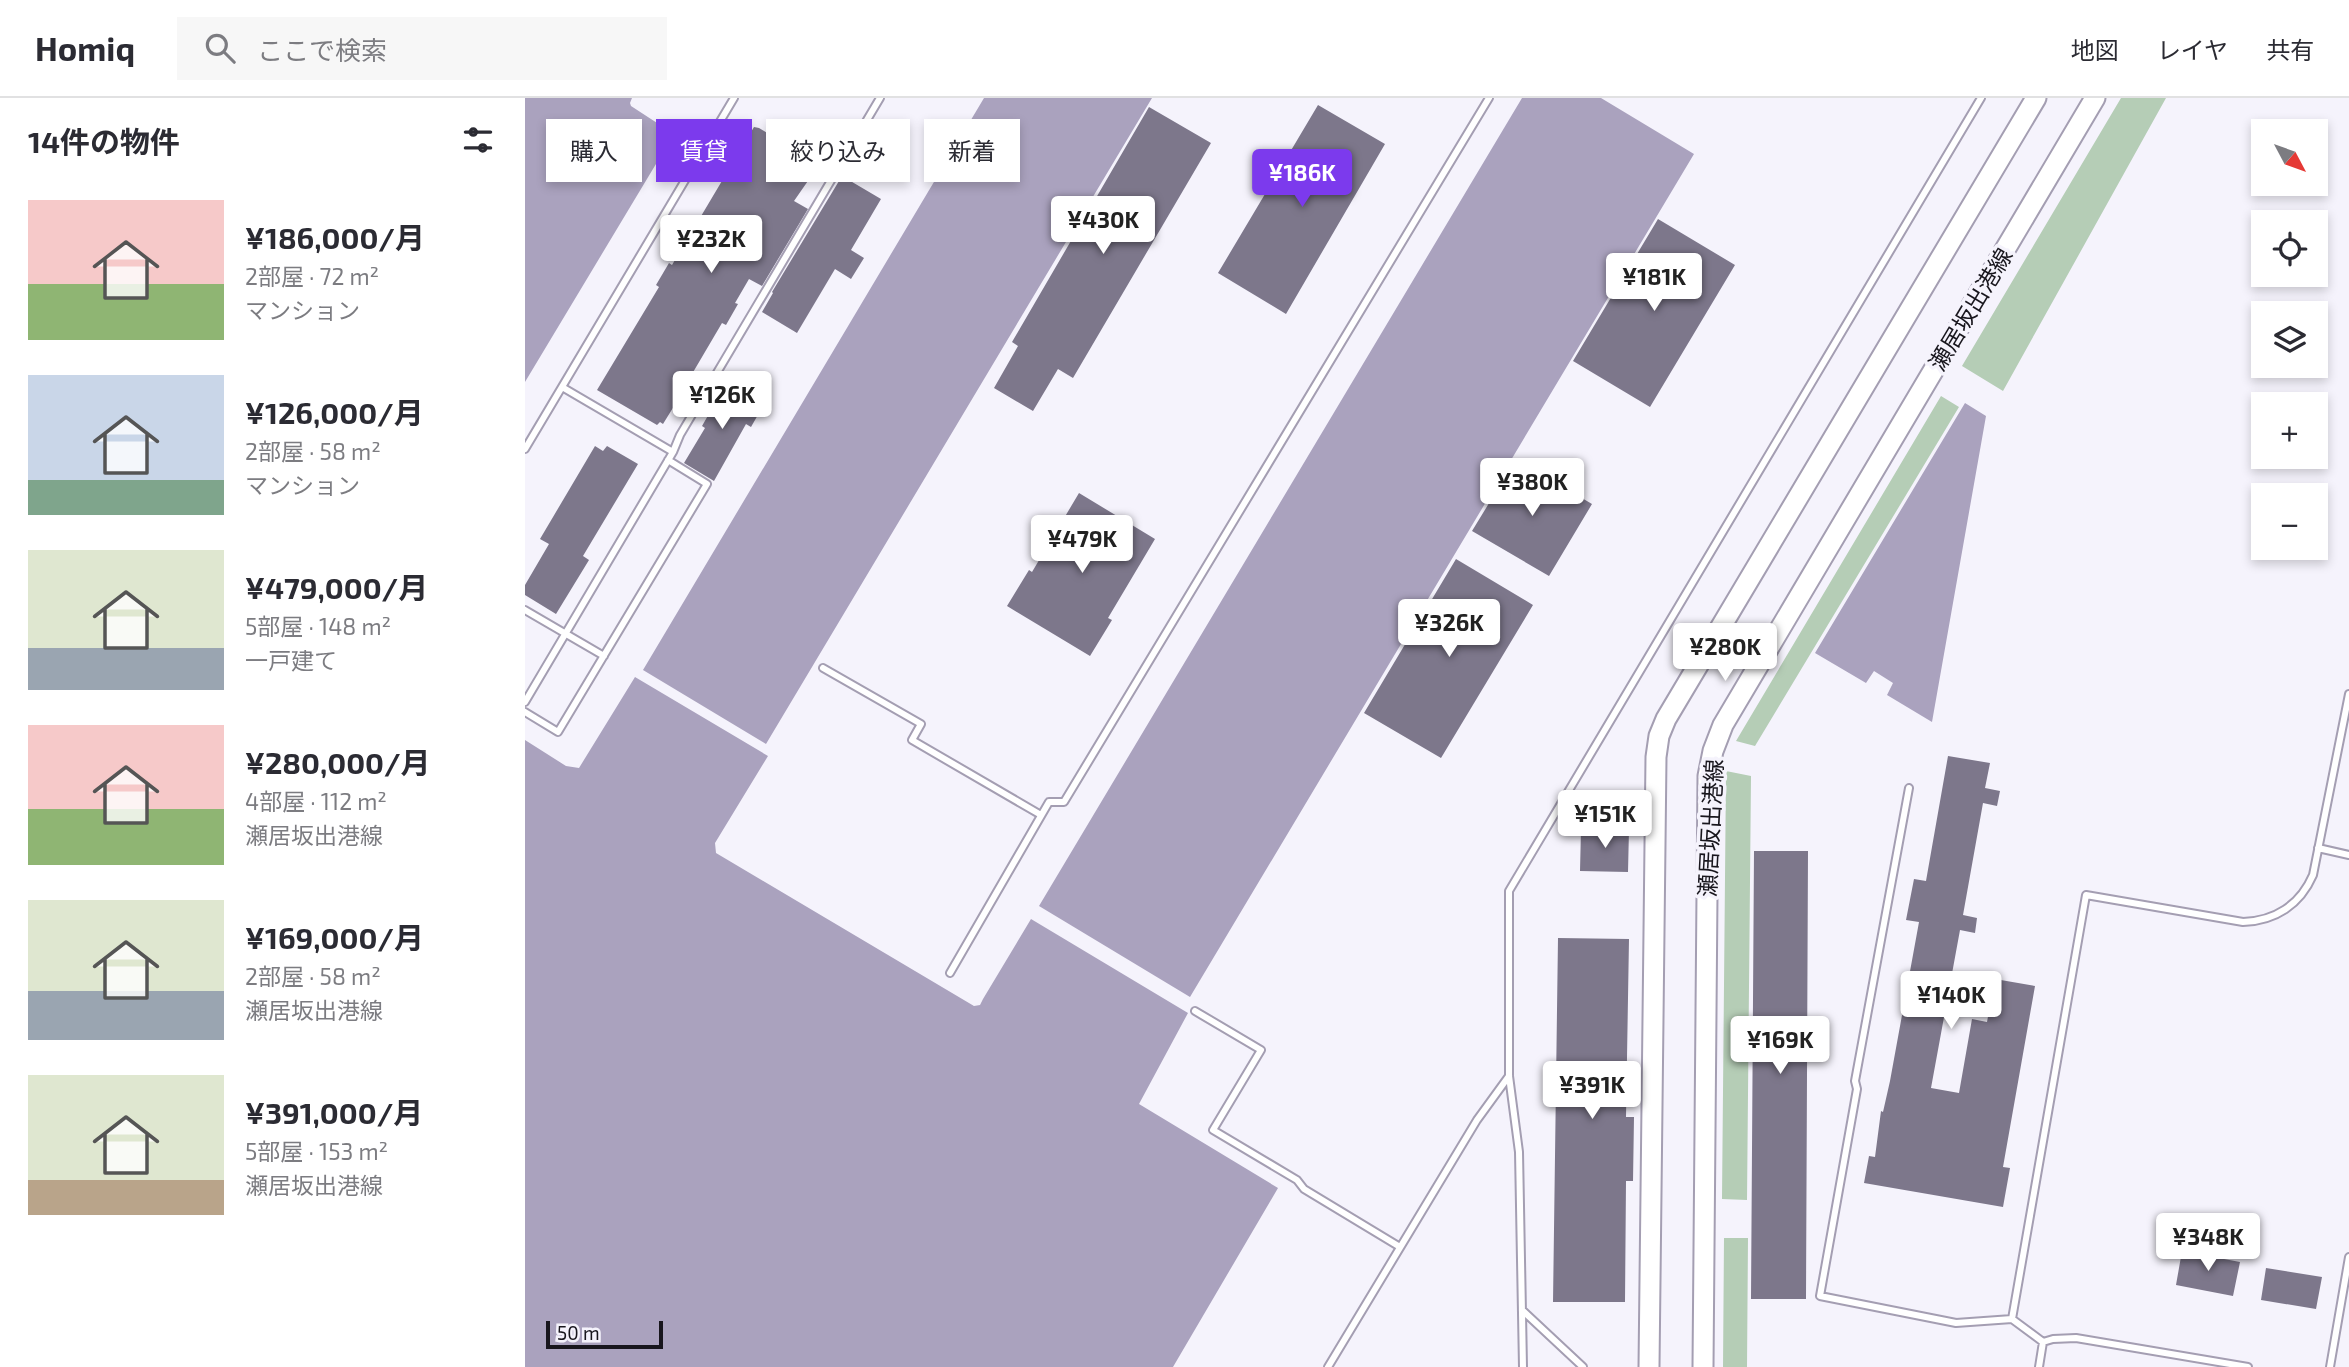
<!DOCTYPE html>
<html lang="ja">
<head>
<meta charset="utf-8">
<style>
	:root { --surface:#fff; --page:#f7f7f7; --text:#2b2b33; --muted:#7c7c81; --line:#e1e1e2; --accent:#7c3aed }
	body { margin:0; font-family:"Exo 2","Noto Sans JP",sans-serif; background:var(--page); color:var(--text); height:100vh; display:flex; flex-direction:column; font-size:26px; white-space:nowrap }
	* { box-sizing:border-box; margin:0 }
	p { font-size:23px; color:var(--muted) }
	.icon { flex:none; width:38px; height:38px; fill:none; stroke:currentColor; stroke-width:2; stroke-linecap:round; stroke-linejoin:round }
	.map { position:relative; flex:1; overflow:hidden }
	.panel { display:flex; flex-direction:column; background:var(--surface); width:525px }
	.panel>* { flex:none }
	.top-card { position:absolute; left:21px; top:21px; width:665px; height:63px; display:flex; gap:14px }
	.needle { width:46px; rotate:131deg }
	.controls { position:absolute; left:1726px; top:21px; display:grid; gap:14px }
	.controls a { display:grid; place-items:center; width:77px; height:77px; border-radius:0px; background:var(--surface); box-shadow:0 4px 10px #0003; font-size:35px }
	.scale { position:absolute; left:21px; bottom:18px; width:117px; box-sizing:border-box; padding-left:7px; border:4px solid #18161d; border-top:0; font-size:19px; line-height:24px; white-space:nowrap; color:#18161d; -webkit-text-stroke:5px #f5f3fc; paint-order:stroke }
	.price { position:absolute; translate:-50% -60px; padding:0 16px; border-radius:7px; background:#fff; color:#222; font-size:23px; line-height:46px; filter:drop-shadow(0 2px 4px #0008) }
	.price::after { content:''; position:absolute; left:50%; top:42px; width:21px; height:16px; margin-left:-10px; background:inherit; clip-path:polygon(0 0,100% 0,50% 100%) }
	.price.on { background:var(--accent); color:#fff }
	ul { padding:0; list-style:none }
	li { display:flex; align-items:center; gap:21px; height:175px; padding:0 28px }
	li span { display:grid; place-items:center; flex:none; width:196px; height:140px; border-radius:0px; color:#555 }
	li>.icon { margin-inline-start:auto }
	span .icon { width:84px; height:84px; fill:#fffc; stroke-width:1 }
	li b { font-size:30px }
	h2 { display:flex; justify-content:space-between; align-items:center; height:84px; padding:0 28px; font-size:30px }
	.tag { padding:0 24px; border-radius:0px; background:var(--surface); box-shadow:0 4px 10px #0003; font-size:24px; line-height:63px }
	.tag.on { background:var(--accent); color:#fff }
	header { display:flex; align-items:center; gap:42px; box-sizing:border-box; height:98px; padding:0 35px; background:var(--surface); border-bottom:2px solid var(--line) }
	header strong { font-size:33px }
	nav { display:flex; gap:38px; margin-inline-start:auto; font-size:24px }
	.search { width:490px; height:63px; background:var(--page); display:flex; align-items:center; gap:18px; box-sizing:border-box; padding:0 24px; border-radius:0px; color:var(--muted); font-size:26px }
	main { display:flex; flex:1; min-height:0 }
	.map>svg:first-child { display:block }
</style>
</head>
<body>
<header>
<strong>Homiq</strong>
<div class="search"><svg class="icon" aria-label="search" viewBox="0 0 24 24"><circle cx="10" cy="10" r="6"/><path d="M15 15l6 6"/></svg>ここで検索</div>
<nav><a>地図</a><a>レイヤ</a><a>共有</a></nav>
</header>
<main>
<section class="panel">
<h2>14件の物件<svg class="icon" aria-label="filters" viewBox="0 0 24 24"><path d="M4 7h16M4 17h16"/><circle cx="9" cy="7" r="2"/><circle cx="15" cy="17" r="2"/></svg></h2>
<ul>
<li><span style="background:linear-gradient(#f6c9c9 60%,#8fb573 0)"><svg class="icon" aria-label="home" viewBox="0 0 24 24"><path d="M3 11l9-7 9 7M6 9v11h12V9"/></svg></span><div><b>¥186,000/月</b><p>2部屋 · 72 m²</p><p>マンション</p></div></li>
<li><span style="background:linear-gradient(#c9d6e8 75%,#7fa58c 0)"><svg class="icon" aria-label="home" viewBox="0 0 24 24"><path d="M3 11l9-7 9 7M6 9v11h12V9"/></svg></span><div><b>¥126,000/月</b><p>2部屋 · 58 m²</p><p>マンション</p></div></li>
<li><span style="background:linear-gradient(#dfe7d0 70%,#9aa5b1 0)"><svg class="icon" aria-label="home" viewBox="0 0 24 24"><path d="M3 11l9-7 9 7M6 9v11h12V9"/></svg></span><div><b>¥479,000/月</b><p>5部屋 · 148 m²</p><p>一戸建て</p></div></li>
<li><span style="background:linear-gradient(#f6c9c9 60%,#8fb573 0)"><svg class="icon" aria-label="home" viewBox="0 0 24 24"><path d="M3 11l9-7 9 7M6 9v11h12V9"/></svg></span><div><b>¥280,000/月</b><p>4部屋 · 112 m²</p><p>瀬居坂出港線</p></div></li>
<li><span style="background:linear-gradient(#dfe7d0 65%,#9aa5b1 0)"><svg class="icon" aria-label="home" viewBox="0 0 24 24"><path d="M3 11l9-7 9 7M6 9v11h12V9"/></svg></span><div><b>¥169,000/月</b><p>2部屋 · 58 m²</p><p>瀬居坂出港線</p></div></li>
<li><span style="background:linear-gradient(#dfe7d0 75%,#b9a48a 0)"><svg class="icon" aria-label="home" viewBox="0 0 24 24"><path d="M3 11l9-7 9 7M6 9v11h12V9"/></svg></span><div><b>¥391,000/月</b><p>5部屋 · 153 m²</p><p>瀬居坂出港線</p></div></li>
</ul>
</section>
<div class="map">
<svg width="1824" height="1269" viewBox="0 0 1824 1269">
	<rect width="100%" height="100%" fill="#f5f3fc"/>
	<!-- forest -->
	<path fill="#b5cdb6" d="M1596 0H1641L1478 293 1437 268Z
		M1416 298 1434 309 1230 648 1211 643Z
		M1201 673 1226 678 1222 1102 1197 1101Z
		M1199 1140H1223L1222 1269H1198Z"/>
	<!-- water -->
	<path fill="#aaa2be" d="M0 0H107L105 5 106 8 149 36 0 284Z
		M459 0H627L241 646 118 572Z
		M997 0H1076L1169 56 665 899 514 808Z
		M1440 305 1461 318 1407 624 1362 597 1368 585 1349 573 1341 585 1290 555Z
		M110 579 243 658 190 745 191 755 449 908 455 907 458 901 506 821 663 915 614 1006 753 1090 648 1269H0V642L41 668 54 670Z"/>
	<!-- building -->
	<path fill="#7d778b" d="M793 7 860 46 761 216 693 175Z
		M624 9 686 45 548 280 533 271 508 313 469 290 493 248 487 244Z
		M229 29 234 30 294 67 269 103 283 111 237 188 224 181 210 205 213 206 201 227 197 225 167 276 173 279 167 290 162 287 138 326 135 324 132 327 72 292 134 189 131 187 144 165 147 167Z
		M317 78 356 101 326 152 339 160 326 181 310 171 272 235 237 214 248 195 247 194Z
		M1133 121 1210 167 1125 309 1048 263Z
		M201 286 238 308 226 329 221 326 189 383 159 365 180 330 177 328Z
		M70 348 78 353 82 348 113 366 58 458 64 462 31 516 0 497V487L24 446 15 441Z
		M991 361 1067 406 1024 478 947 433Z
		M554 395 630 441 583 520 587 522 565 558 482 508 504 472 507 474Z
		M931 461 1008 507 916 660 839 615Z
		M1423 658 1465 665 1460 690 1475 693 1472 708 1458 705 1438 817 1452 820 1450 835 1435 832 1406 990 1434 995 1447 921 1462 924 1470 881 1510 888 1478 1069 1485 1070 1478 1109 1339 1085 1344 1058 1350 1059 1356 1013 1358 1014 1365 983 1394 824 1381 822 1389 781 1401 783Z
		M1056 731H1104L1103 774 1055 773Z
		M1229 753H1283L1281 1201H1226Z
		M1033 840 1104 841 1101 1019H1109L1108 1083H1101L1100 1204H1028Z
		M1657 1153 1715 1164 1708 1198 1651 1187Z
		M1741 1170 1797 1179 1791 1211 1736 1202Z"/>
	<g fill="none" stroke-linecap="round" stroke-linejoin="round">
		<defs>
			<path id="service" d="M37 289 148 354
				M0 351 209 0
				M0 512 79 558
				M298 570 396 626 387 642 516 717
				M0 604 148 354 155 337 355 0
				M0 614 33 634 182 386 143 362
				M1384 690 1330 983 1332 991 1295 1198 1431 1225 1487 1221
				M1793 750 1824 757
				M425 875 524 704H539L964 0
				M670 913 736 952 688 1032 772 1082 779 1091 875 1149
				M997 1212 1058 1269
				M1518 1244 1487 1221 1561 797 1718 824C1750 823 1775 807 1788 777L1824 596
				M1518 1244 1528 1241 1551 1240 1723 1269
				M803 1269 952 1022 984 978
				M998 1269 994 1054 984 978V793L1456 0
				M1514 1269 1518 1244
				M1805 1269 1824 1159"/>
			<path id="secondary" d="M1124 1269 1131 659 1134 638 1141 621 1511 0
				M1178 1269 1183 678 1188 653 1198 627 1570 0"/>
		</defs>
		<!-- service casing -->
		<use href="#service" stroke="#a49eb2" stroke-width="10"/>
		<!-- secondary casing -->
		<use href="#secondary" stroke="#a49eb2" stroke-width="23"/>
		<!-- service -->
		<use href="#service" stroke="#fff" stroke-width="6"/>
		<!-- secondary -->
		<use href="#secondary" stroke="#fff" stroke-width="19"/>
	</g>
	<g text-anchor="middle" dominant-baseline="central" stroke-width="7" stroke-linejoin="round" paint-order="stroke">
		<!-- street labels -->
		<g font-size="23" fill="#18161d" stroke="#f5f3fc">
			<text transform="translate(1445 211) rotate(-59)">瀬居坂出港線</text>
			<text transform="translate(1185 730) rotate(-87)">瀬居坂出港線</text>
		</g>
	</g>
</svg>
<div class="controls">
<a><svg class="needle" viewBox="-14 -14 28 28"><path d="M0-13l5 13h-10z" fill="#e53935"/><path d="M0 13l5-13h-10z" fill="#7c7c81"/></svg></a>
<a><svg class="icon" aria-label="locate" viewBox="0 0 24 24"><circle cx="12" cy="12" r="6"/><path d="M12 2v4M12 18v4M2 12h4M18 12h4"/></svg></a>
<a><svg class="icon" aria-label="layers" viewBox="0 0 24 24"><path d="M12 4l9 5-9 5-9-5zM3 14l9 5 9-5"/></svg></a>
<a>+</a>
<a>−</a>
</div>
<div class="scale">50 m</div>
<b class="price on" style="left:777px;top:111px">¥186K</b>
<b class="price" style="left:578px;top:158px">¥430K</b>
<b class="price" style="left:186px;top:177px">¥232K</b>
<b class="price" style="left:1129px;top:215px">¥181K</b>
<b class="price" style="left:197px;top:333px">¥126K</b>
<b class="price" style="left:1007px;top:420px">¥380K</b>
<b class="price" style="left:557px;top:477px">¥479K</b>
<b class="price" style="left:924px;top:561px">¥326K</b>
<b class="price" style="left:1200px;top:585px">¥280K</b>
<b class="price" style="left:1080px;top:752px">¥151K</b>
<b class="price" style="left:1426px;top:933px">¥140K</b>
<b class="price" style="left:1255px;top:978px">¥169K</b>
<b class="price" style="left:1067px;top:1023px">¥391K</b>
<b class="price" style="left:1683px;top:1175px">¥348K</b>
<div class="top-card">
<a class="tag">購入</a>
<a class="tag on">賃貸</a>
<a class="tag">絞り込み</a>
<a class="tag">新着</a>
</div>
</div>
</main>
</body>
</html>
